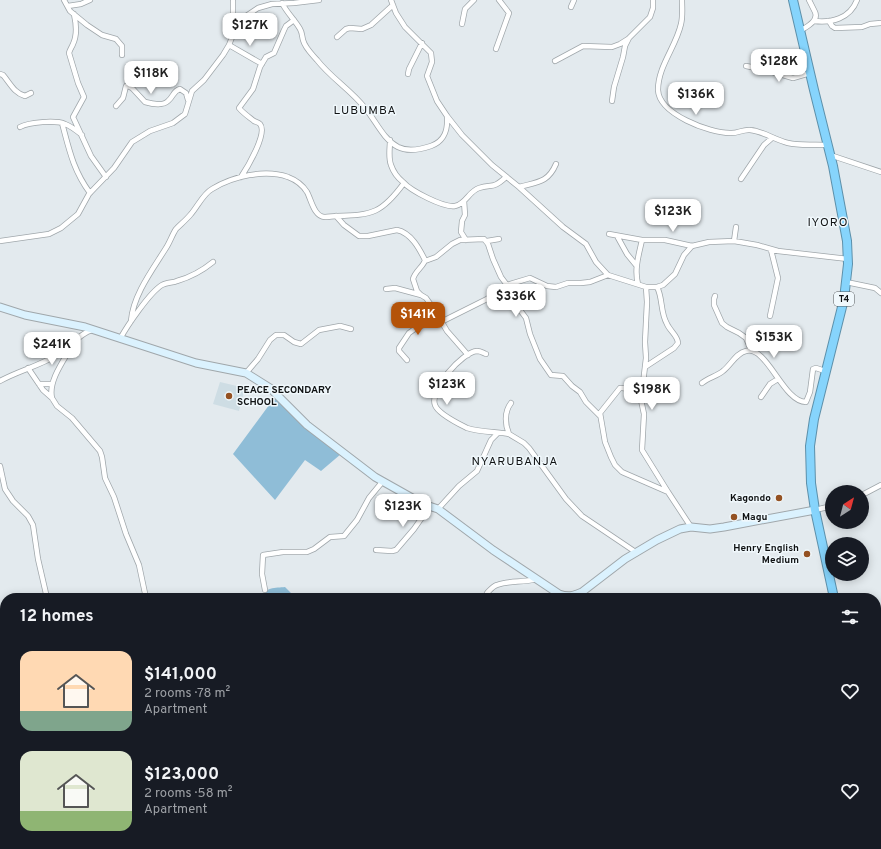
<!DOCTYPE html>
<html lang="en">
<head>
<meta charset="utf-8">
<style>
	:root { --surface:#171b24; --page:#242831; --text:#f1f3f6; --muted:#9ea1a6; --accent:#b45309 }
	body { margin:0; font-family:Overpass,sans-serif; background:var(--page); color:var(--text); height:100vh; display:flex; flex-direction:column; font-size:15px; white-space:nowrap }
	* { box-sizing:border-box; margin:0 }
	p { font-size:13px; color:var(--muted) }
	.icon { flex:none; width:22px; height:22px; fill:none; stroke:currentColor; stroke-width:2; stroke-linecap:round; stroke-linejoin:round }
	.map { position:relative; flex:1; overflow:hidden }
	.side { position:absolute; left:0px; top:593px; width:881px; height:256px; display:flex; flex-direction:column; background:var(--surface); border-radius:16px 16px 0 0; box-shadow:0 2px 10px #0003 }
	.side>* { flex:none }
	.needle { width:26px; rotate:36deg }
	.tools { position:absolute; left:825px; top:485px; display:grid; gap:8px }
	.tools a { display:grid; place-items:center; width:44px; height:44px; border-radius:50%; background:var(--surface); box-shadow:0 2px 10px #0003; font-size:20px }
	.price { position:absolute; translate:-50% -34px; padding:0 9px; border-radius:8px; background:#fff; color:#222; font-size:13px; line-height:26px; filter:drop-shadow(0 1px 2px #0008) }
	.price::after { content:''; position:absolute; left:50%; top:24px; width:12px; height:9px; margin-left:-6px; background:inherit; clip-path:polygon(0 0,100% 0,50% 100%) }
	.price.selected { background:var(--accent); color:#fff }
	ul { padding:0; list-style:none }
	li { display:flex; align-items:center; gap:12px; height:100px; padding:0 20px }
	li span { display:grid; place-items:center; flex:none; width:112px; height:80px; border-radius:12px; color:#555 }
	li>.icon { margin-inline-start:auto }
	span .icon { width:48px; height:48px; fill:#fffc; stroke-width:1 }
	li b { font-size:17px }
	h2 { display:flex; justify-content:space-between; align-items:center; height:48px; padding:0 20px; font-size:17px }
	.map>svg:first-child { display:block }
</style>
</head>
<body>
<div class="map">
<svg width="881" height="849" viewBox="0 0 881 849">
	<rect width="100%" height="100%" fill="#e3eaee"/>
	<!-- built -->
	<path fill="#cedde4" d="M220 382 245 388 239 411 213 404Z
		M156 844H315L311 849H152Z"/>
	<!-- green -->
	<path fill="#8fbdd7" d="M275 397 341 454 321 471 305 460 275 500 233 454Z
		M285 587 291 593 293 598H263C263 587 276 588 285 587Z"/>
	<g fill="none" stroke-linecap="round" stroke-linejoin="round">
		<!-- stream -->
		<path stroke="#4c97bc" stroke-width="1.5" d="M876 605 880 609 881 608
			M0 716 5 719"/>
		<defs>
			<path id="street" d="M64 0 70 11 87 25 102 35 116 39 122 46V55
				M391 0 396 13 405 27 431 53 432 62 427 76 437 101 447 116 462 135 492 165 519 187 563 227 586 244 596 262 608 275 646 287H657L663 285 675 274 684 255 692 246
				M682 0C682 8 683 16 681 24 676 47 658 66 658 90 659 114 709 133 730 133 737 134 743 129 750 130 763 131 775 140 788 143 800 146 814 144 827 145
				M233 1V16L236 27
				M282 3C287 13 295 20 300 29 302 32 302 36 303 40 305 48 312 54 317 60 331 78 351 90 365 108 376 121 383 139 398 147 408 152 422 149 431 146 445 141 448 130 447 116
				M68 6 81 4 90 0
				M571 7 574 0
				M74 14C76 23 77 36 73 44 72 47 70 49 69 53L78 83 84 97 73 117 91 156 106 177
				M814 21C831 23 850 19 857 0
				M829 21 832 26 835 28 862 27 870 24 881 23
				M462 24 465 9 474 0
				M800 31C806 27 819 21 815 12 813 8 811 4 809 0
				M337 37 346 29 350 28 362 29 371 25 393 5
				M229 45 262 64
				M496 49 509 13 499 0
				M555 61 583 46 612 47 620 44 628 39
				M746 66 766 70 793 78 810 73
				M0 74 3 75C10 83 14 93 25 96L31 93
				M408 74 409 69 422 43
				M612 101 614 87 623 57 625 46 629 38 650 17 653 8V0
				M116 106 123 98 126 86H128L132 88 145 102C152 104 163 106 168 101 174 96 173 91 180 89L186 93 188 100
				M62 123C69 149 73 170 90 193
				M20 127C29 122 56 120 65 124 71 126 77 131 82 135
				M390 140C390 148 388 157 391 165 393 171 398 178 403 182 411 191 444 208 455 206 466 204 469 191 479 188 493 184 493 189 506 177
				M830 155 881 172
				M241 177C247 168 268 133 260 124 258 122 256 122 254 121 249 117 243 113 239 108L253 89 260 67 266 57 274 53 284 30 286 26 294 20
				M741 179 764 145 772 138
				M519 187C537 182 548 183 556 164
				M464 201 465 215 462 221 461 232 466 240
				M336 216 344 225 359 236H368L397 230C411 233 419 248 425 260 424 266 415 271 413 279L417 291 421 295
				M609 234 642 240H665L692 246 709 242 734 241 757 245 778 251 848 259
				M617 236 627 254 636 265
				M0 241 49 234 61 228 78 214 89 194 114 168 132 142 150 131 173 123 185 114 192 91 204 80 223 55 229 45 236 27 243 18 258 8 272 4 294 3 319 0
				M487 241 499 239
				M734 241 736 227
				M425 261 436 257 452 244 460 240 484 239 488 244 493 259 501 277 507 285 520 310 526 318 530 334 540 359 551 375 563 376 572 386 580 392 586 402 600 416
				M846 282 875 288 881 293
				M638 284C634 269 639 254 642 240
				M646 287 647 302 645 342 646 358 641 400 644 414 642 450 668 492 691 527
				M386 289 395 288 421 295 426 298 434 309 447 331 468 355
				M715 296 714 299V305L722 323 727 327 739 333 746 338 751 350
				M770 316 778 278 771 250
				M131 321C133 295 153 269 166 248 170 242 172 235 176 229 181 224 187 219 191 214 198 206 203 194 212 189 233 176 265 169 288 177 296 180 302 184 307 192 311 199 314 217 325 217 329 217 333 216 337 216 373 215 382 213 404 183
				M120 339C127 326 150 292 162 285 167 282 173 283 177 281 191 277 202 271 213 262
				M486 354C483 353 481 351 477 351 462 352 429 390 435 405 438 414 459 424 467 428 479 432 497 432 509 434
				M407 360 399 351V348L409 333 416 328 433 321 441 322 487 299 507 285 530 278 547 286 556 287 568 283H581L590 282 608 275
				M645 367 674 348 678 343C678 336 670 331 667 324 660 312 663 298 657 287
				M28 368 43 390 52 398 57 406 72 418 100 451 102 457 105 478 114 497 126 534 139 565 146 598
				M246 373 258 359 270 340 276 335H284L294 342 301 344 319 330 340 326 351 329
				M0 381C18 371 39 366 57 355 70 348 78 334 92 330
				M702 383C708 378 717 376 723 371 731 365 736 353 746 351 767 345 783 402 806 402L810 392 813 369 816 368 825 371
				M39 384H52
				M761 397 770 384 778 379
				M52 398C48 381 64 360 72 346
				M641 400C636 393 629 387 620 388L600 413 605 442 611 457 615 465 622 472 668 492
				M511 403C504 412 505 425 509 434L524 443 529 448 566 499 582 516 637 553
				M0 466 5 489 13 501 28 516 33 525 38 559 47 598
				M862 495 881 485
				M438 509 459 486 477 471 491 440 498 433
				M815 510 832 506
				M376 550 392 551 396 550 414 529 430 506
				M265 590 262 574 263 555 283 552H307L314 549 330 537 344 536 357 520 369 498 383 481
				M487 593C490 590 493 586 497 585 510 580 523 583 536 579
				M876 671 881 667
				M876 711 881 709
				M876 775 881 773
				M0 832 4 827V823L0 767
				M876 840 881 844
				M308 849 310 844
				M442 849 444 844
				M638 849V844"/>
			<path id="secondary" d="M0 307 25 315 85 327 196 363 246 373 270 388 307 425 375 477 423 504 438 509 493 550 559 594C568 597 573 596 582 592L625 559 657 540 680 529 691 527 710 529 724 527 815 510"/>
			<path id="highway" d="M793 0 814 90 833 166 847 241 848 264 844 299 814 419 810 446 811 483 815 510 834 598
				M876 733 881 747"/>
		</defs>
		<!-- street casing -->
		<use href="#street" stroke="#a0a7ab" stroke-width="6"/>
		<!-- secondary casing -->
		<use href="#secondary" stroke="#a0a7ab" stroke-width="9"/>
		<!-- highway casing -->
		<use href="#highway" stroke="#5d90aa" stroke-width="10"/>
		<!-- street -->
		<use href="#street" stroke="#fff" stroke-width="4.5"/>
		<!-- secondary -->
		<use href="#secondary" stroke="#dbf2fe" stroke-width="7"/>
		<!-- highway -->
		<use href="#highway" stroke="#86d4fc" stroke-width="8"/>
	</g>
	<!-- markers -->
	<g fill="#945122" stroke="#f0f8fc" stroke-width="1.5">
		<circle cx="229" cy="396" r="4"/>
		<circle cx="779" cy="498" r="4"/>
		<circle cx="734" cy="517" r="4"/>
		<circle cx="807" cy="554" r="4"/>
	</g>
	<g text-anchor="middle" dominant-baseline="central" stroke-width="3" stroke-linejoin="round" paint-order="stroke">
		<!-- shield labels -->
		<rect fill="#f0f8fc" stroke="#535759" stroke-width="1" x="834" y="292" width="20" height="14" rx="3"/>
		<g font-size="9" font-weight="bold" fill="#101213">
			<text x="844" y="299">T4</text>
		</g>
		<!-- poi labels -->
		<g font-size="10" font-weight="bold" fill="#101213" stroke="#f0f8fc" text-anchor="start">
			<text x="237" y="390">PEACE SECONDARY<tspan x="237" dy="12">SCHOOL</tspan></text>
			<text x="771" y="498" text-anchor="end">Kagondo</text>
			<text x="742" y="517">Magu</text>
			<text x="799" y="548" text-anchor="end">Henry English<tspan x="799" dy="12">Medium</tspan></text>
		</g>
		<!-- quarter labels -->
		<g font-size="12" letter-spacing="1" fill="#101213" stroke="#f0f8fc">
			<text x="365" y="111">LUBUMBA</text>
			<text x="828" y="223">IYORO</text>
			<text x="515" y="462">NYARUBANJA</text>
		</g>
	</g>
</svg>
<div class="tools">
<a><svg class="needle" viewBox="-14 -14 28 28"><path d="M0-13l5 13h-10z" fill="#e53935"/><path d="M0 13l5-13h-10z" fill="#9ea1a6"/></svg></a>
<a><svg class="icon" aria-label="layers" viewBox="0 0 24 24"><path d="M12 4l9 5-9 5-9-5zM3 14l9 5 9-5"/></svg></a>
</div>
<b class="price" style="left:250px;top:47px">$127K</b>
<b class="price" style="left:779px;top:83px">$128K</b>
<b class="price" style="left:151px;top:95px">$118K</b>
<b class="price" style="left:696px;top:116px">$136K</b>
<b class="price" style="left:673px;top:233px">$123K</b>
<b class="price" style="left:516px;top:318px">$336K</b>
<b class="price selected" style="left:418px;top:336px">$141K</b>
<b class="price" style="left:774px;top:359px">$153K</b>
<b class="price" style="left:52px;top:366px">$241K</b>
<b class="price" style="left:447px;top:406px">$123K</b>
<b class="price" style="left:652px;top:411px">$198K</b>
<b class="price" style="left:403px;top:528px">$123K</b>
<section class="side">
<h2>12 homes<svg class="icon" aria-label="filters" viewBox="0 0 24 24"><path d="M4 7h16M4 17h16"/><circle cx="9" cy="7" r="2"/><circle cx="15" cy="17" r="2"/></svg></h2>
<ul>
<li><span style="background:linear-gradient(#ffd9b3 75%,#7fa58c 0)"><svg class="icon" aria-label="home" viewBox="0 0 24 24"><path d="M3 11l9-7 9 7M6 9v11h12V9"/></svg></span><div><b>$141,000</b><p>2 rooms · 78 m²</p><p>Apartment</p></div><svg class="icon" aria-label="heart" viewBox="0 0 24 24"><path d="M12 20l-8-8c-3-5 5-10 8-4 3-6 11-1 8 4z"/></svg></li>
<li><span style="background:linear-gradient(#dfe7d0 75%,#8fb573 0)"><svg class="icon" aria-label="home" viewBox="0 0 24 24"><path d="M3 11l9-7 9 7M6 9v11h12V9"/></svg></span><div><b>$123,000</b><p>2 rooms · 58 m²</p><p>Apartment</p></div><svg class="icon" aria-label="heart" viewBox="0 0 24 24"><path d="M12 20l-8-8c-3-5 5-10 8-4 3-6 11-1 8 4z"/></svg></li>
</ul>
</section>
</div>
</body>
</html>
